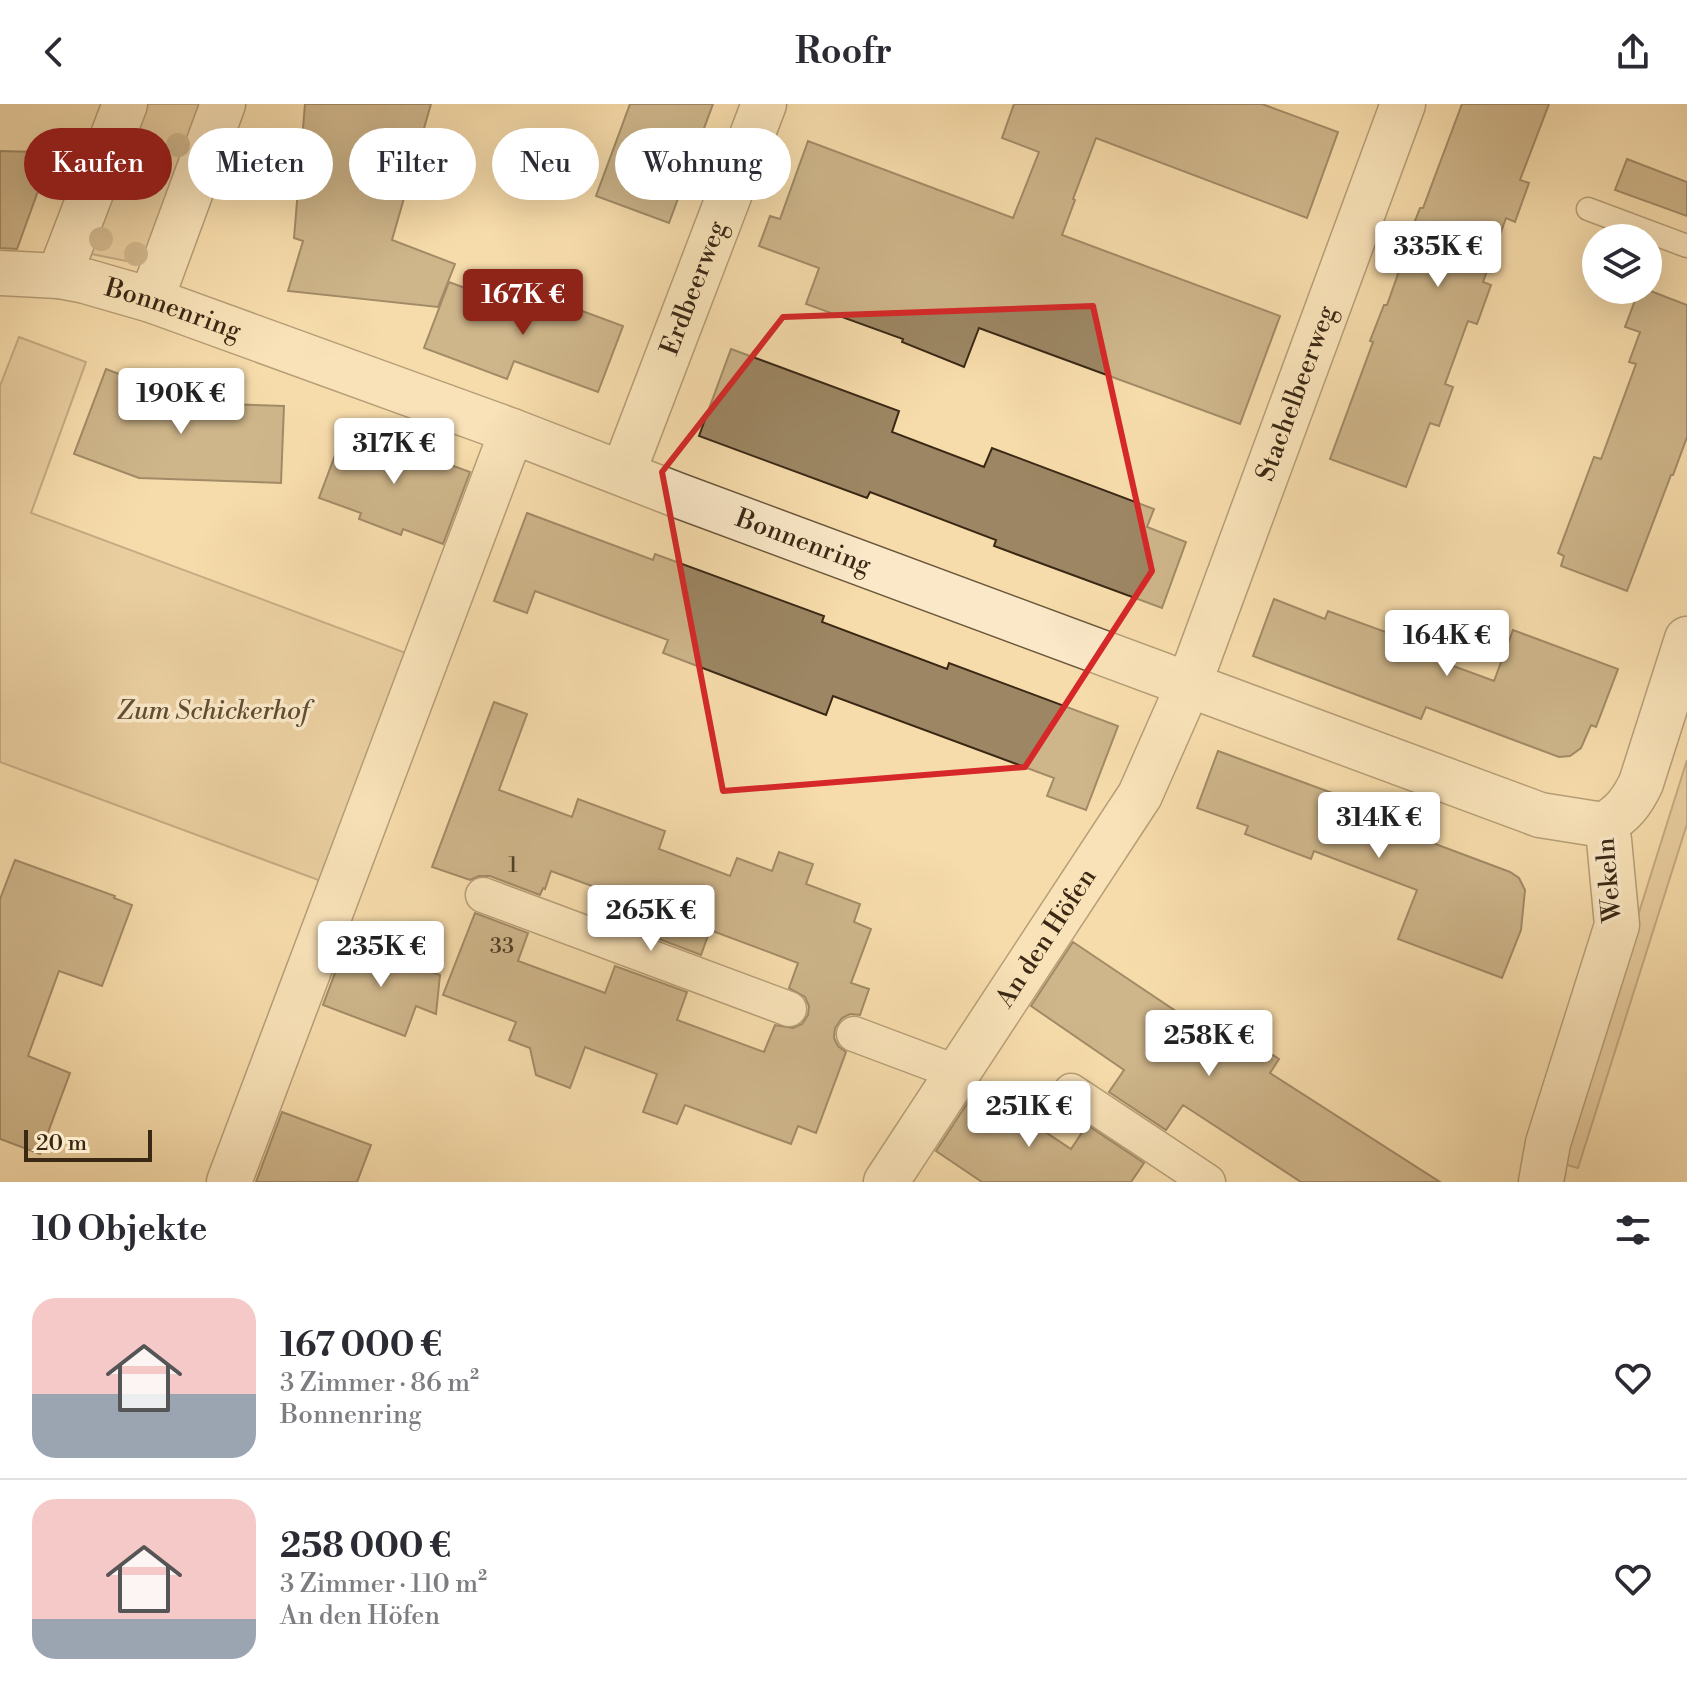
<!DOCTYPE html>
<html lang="de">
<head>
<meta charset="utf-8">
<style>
	:root { --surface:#fff; --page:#f7f7f7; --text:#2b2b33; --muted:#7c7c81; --line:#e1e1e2; --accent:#8f2418 }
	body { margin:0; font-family:"Libre Bodoni",serif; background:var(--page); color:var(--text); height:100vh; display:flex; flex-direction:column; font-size:30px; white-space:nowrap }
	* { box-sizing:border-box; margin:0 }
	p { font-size:26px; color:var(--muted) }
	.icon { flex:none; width:44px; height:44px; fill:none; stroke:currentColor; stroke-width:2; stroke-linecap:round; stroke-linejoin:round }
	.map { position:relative; height:1078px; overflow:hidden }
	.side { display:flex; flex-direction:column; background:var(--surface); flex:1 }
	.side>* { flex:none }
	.top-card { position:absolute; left:24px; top:24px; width:800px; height:72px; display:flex; gap:16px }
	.fabs { position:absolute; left:1582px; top:120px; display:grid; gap:16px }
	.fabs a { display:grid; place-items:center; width:80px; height:80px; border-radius:50%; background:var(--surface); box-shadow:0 8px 32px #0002; font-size:40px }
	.scale { position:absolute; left:24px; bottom:20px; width:128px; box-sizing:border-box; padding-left:8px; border:4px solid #3a2815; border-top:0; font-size:22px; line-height:28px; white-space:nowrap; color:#3a2815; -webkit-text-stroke:6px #fae8c8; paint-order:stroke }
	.price { position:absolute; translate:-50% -68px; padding:0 18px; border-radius:8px; background:#fff; color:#222; font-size:26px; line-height:52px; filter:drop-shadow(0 2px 4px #0008) }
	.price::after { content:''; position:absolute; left:50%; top:48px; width:24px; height:18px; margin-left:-12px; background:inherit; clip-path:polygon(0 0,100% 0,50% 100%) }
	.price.active { background:var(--accent); color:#fff }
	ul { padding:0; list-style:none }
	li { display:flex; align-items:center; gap:24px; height:200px; padding:0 32px }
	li+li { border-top:2px solid var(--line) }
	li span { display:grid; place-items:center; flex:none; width:224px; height:160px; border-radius:24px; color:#555 }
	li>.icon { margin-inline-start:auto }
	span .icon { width:96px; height:96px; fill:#fffc; stroke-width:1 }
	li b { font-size:34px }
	h2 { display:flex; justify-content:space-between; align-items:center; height:96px; padding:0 32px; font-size:34px }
	.chip { padding:0 28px; border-radius:36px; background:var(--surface); box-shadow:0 8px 32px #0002; font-size:28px; line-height:72px }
	.chip.active { background:var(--accent); color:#fff }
	header { display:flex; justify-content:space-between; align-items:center; height:104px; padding:0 32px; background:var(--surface); font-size:36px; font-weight:600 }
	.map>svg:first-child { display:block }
</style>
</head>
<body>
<header><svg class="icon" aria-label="back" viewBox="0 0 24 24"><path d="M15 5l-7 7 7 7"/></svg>Roofr<svg class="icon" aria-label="share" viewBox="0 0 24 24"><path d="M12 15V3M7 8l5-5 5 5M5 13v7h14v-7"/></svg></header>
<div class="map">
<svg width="1687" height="1078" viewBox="0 0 1687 1078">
	<rect width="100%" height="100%" fill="#f7dcab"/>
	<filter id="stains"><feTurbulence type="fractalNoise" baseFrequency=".0025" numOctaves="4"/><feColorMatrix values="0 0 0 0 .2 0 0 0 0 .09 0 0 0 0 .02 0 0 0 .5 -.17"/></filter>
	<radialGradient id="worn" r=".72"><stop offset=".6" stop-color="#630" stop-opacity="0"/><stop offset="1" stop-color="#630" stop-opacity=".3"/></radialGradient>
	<!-- green -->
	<path fill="#d7bd92" stroke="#887254" stroke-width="2" d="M136 0H202L142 160 81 148Z
		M19 233 86 258 31 409 406 549 321 777 0 658V282Z
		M1687 656V720L1578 1064 1560 1059Z"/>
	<!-- building -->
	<path fill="#9c8663" stroke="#3a2815" stroke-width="2" d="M305 0H431L392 136 455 160 438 203 288 187 303 137 294 134Z
		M630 0H713L669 119 596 92Z
		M1014 0H1262L1338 28 1307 114 1096 34 1073 95 1075 96 1062 131 1280 212 1240 320 979 224 964 263 902 238 903 235 806 200 819 164 759 142 770 112 780 115 808 37 1013 114 1039 48 1002 34Z
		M1462 0H1549L1520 76 1529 79 1515 118 1506 114 1483 178 1491 181 1477 220 1468 217 1445 280 1453 283 1439 322 1430 319 1406 383 1330 355 1373 238 1370 237 1384 201H1387L1410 136 1408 135 1420 104H1423Z
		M0 47 37 48 46 65 17 145 0 144Z
		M1627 55 1687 78V112L1615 86Z
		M449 178 532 209 539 191 623 222 598 288 514 257 507 275 424 244Z
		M1639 186H1648L1687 201V333L1673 371H1671L1627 487 1561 462 1564 452 1558 449 1594 353 1601 355 1636 260 1629 258 1640 228 1625 223Z
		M731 245 899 307 892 328 984 363 992 344 1154 405 1147 423 1186 438 1162 504 994 442 996 436 870 388 867 394 699 332Z
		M106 265 194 299 284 302 281 379 139 374 74 350Z
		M346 322 470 368 443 440 403 425 401 431 359 415 361 409 319 394Z
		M527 409 653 456 655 450 824 512 822 518 947 565 949 559 1118 622 1086 706 1047 692 1054 674 833 592 826 611 663 549 668 536 535 487 527 509 494 497Z
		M1274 495 1325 515 1328 507 1394 531 1391 539 1494 577 1513 526 1618 565 1596 623 1591 621 1581 644 1570 652 1559 653 1426 603 1421 615 1253 552Z
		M494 598 527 610 499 686 572 713 578 695 665 727 659 745 730 772 737 754 772 767 779 748 813 760 806 780 860 800 854 818 871 825 851 879 869 885 860 911 850 910 842 914 835 924 834 934 838 942 846 948 816 1029 798 1022 791 1040 685 1001 677 1020 643 1008 657 970 585 943 570 984 536 971 530 944 509 936 516 918 443 891 475 809 528 829 518 857 605 889 615 862 687 888 677 916 764 948 775 921 793 924 802 920 808 911 809 902 805 893 789 884 798 859 710 826 701 851 630 824 639 799 551 767 545 785 543 784 540 791 490 772H479L470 776 432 763Z
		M1218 647 1387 709 1382 720 1510 768 1519 774 1525 786 1521 826 1502 874 1398 835 1417 786 1314 747 1311 755 1245 730 1248 722 1197 704Z
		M15 756 115 792 114 794 132 801 102 882 59 867 28 952 70 969 40 1050 0 1035V795Z
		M347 837 440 871 436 910 416 902 405 932 323 901Z
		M1073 838 1207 928 1209 925 1245 948 1252 937 1279 955 1270 969 1440 1078H1301L1183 1001 1166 1026 1109 988 1124 966 1031 902Z
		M978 983 1071 1045 1087 1021 1144 1059 1131 1078H982L936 1047Z
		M282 1008 371 1041 357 1078H256Z"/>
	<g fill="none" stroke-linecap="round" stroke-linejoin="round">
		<defs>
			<path id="service" d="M1588 105 1687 142"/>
			<path id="pedestrian" d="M483 791 789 905
				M854 930 958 969
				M1071 987 1208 1078"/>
			<g id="minor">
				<path id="s1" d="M0 169 59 172 85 177 151 196 512 327 677 391 1540 711 1603 721"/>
				<path d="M59 172 125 0"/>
				<path d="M151 196 223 0"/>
				<path id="s2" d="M623 369 764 0"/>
				<path d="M1603 721C1622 711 1632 698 1641 679L1687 535"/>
				<path d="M229 1078 512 327"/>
				<path id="s3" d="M886 1078 1140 691 1189 580 1403 0"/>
				<path d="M1541 1078 1548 1039 1617 821 1609 736 1603 721"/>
			</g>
		</defs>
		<!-- service casing -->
		<use href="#service" stroke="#69553a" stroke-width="25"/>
		<!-- pedestrian casing -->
		<use href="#pedestrian" stroke="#69553a" stroke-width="37"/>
		<!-- minor casing -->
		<use href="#minor" stroke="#69553a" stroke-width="47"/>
		<!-- service -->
		<use href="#service" stroke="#fae8c8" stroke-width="22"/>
		<!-- pedestrian -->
		<use href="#pedestrian" stroke="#fae8c8" stroke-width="34"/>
		<!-- minor -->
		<use href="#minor" stroke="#fae8c8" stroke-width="44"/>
	</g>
	<!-- trees -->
	<g fill="#a48d6a">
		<circle cx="178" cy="41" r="12"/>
		<circle cx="122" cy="82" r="12"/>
		<circle cx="101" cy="135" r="12"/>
		<circle cx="136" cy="150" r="12"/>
	</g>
	<!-- marked area -->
	<path d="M0 0H1687V1078H0ZM1093 202 1152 467 1025 663 723 687 662 368 783 213Z" fill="#f7dcab" fill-opacity=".55" fill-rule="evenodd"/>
	<path fill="none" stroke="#d62828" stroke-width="6" stroke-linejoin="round" d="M1093 202 1152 467 1025 663 723 687 662 368 783 213Z"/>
	<g text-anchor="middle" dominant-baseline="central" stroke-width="7" stroke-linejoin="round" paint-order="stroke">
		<!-- number labels -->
		<g font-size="22" fill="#524028">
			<text x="513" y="761">1</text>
			<text x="502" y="842">33</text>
		</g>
		<!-- street labels -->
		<g font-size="26" fill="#3a2815" stroke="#fae8c8">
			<text stroke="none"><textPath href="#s2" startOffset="198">Erdbeerweg</textPath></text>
			<text stroke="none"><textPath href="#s1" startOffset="178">Bonnenring</textPath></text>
			<text stroke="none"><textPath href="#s3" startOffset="894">Stachelbeerweg</textPath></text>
			<text stroke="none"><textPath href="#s1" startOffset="850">Bonnenring</textPath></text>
			<text transform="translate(1609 776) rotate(-95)">Wekeln</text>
			<text stroke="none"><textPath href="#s3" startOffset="292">An den Höfen</textPath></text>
		</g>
		<!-- park labels -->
		<g font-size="26" font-style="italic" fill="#614d34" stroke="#fae8c8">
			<text x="213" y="607">Zum Schickerhof</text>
		</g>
	</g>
	<rect width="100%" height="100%" filter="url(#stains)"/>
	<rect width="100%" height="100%" fill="url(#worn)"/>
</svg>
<div class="fabs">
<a><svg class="icon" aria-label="layers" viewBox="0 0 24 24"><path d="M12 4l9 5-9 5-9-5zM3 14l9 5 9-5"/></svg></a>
</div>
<div class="scale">20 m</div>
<b class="price" style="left:1438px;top:185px">335K €</b>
<b class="price active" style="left:523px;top:233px">167K €</b>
<b class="price" style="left:181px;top:332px">190K €</b>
<b class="price" style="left:394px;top:382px">317K €</b>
<b class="price" style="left:1447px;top:574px">164K €</b>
<b class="price" style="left:1379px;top:756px">314K €</b>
<b class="price" style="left:651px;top:849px">265K €</b>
<b class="price" style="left:381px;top:885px">235K €</b>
<b class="price" style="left:1209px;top:974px">258K €</b>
<b class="price" style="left:1029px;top:1045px">251K €</b>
<div class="top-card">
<a class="chip active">Kaufen</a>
<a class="chip">Mieten</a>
<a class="chip">Filter</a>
<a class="chip">Neu</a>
<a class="chip">Wohnung</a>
</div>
</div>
<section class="side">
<h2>10 Objekte<svg class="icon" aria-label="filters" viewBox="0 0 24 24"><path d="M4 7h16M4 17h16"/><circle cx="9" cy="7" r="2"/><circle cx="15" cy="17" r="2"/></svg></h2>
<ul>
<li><span style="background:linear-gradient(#f6c9c9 60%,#9aa5b1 0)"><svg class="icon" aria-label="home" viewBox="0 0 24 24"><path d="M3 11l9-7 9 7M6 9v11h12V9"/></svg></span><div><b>167 000 €</b><p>3 Zimmer · 86 m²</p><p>Bonnenring</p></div><svg class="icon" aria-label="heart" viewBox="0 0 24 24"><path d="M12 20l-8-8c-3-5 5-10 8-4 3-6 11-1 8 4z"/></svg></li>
<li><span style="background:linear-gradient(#f6c9c9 75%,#9aa5b1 0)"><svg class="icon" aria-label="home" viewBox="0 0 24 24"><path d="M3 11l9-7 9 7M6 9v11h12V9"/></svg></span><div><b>258 000 €</b><p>3 Zimmer · 110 m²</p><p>An den Höfen</p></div><svg class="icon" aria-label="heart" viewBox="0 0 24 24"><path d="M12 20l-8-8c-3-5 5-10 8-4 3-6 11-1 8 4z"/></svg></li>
</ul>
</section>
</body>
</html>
